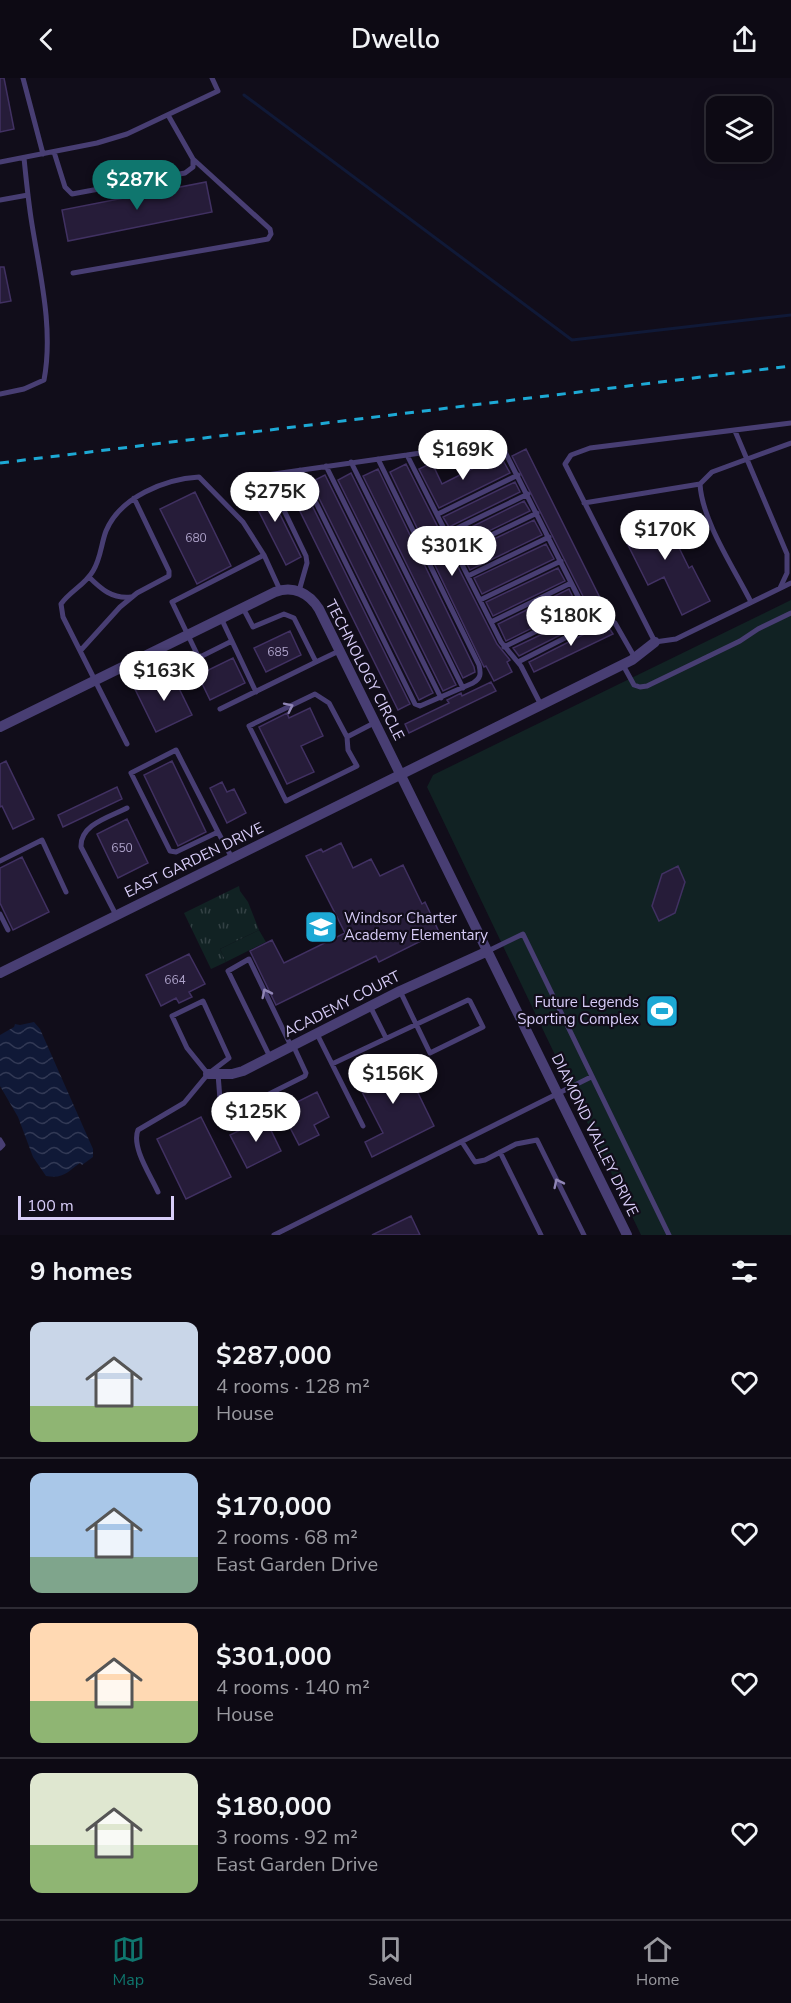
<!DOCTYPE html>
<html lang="en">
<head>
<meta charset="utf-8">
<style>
	:root { --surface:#0d0a14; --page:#1b1822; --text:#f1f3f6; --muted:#9a9aa0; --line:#2d2b34; --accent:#0f766e }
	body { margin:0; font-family:"Nunito Sans",sans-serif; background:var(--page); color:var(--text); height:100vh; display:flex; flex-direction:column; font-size:22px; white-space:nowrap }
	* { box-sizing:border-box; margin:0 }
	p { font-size:20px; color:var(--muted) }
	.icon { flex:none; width:33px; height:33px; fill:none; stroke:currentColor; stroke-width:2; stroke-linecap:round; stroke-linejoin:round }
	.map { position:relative; height:1157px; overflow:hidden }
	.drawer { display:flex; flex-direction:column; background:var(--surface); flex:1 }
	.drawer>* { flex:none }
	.buttons { position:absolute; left:706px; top:18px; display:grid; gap:12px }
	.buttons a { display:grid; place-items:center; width:66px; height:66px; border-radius:12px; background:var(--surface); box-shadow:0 3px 15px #0003,0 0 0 2px var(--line); font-size:30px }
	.scale { position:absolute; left:18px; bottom:15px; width:156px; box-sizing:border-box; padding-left:6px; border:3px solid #d8cdf8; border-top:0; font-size:16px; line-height:21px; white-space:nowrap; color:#d8cdf8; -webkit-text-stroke:4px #110d1a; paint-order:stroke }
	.price { position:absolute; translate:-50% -51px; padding:0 14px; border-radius:21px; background:#fff; color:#222; font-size:20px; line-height:39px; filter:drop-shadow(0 2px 3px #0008) }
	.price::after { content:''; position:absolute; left:50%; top:36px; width:18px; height:14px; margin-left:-9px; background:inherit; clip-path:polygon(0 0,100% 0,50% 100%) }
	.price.active { background:var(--accent); color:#fff }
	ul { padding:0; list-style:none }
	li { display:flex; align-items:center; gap:18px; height:150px; padding:0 30px }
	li+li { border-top:2px solid var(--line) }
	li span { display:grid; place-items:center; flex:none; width:168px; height:120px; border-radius:12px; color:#555 }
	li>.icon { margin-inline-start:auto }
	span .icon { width:72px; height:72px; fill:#fffc; stroke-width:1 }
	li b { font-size:26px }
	h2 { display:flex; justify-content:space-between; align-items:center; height:72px; padding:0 30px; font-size:26px }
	header { display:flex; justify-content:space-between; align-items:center; height:78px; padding:0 30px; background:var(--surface); font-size:27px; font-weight:600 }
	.dock { display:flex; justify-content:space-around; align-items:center; height:84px; border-top:2px solid var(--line); background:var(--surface); font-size:16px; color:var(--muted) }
	.dock a { display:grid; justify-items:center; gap:3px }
	.dock .active { color:var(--accent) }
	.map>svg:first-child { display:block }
</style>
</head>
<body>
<header><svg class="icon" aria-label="back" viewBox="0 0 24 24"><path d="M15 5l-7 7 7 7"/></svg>Dwello<svg class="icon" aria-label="share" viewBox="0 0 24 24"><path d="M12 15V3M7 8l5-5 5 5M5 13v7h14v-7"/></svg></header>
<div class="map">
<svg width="791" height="1157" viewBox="0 0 791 1157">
	<defs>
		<pattern id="grass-tufts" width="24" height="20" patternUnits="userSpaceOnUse" patternTransform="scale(1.5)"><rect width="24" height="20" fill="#112223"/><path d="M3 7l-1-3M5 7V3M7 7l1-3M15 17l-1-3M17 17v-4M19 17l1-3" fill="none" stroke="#334144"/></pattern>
		<pattern id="water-waves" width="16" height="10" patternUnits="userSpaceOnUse" patternTransform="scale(1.5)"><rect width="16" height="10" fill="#101937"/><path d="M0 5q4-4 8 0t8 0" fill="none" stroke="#323955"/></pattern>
	</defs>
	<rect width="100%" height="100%" fill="#110d1a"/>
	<!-- grass -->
	<path fill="url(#grass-tufts)" d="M239 808 240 813 248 824 259 852 220 871 226 884 211 891 184 835Z"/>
	<!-- garden -->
	<path fill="#112223" d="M791 522V1157H641L427 709 433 697Z
		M259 852 266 864 226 884 220 871Z"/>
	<!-- water -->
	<path fill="url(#water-waves)" d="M34 944 40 951 93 1071V1079L82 1087 80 1085C67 1094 64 1101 46 1098L33 1079 18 1039 0 1008V957L14 949 15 946 20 947Z"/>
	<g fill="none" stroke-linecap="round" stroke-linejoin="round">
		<!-- stream -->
		<path stroke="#101937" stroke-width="3" d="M244 17 572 262 791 237"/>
	</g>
	<!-- building -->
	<path fill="#261c39" stroke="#413162" stroke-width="1.5" d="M0 0H4L14 51 0 54Z
		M206 104 212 134 68 163 62 132Z
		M0 189H4L11 223 0 225Z
		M526 371 605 530 601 532 603 535 594 540 512 378Z
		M500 377 510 395 439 430 419 391 432 385 442 406Z
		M406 386 497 566 510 582 507 584 512 594 494 603 486 588 484 589 390 394Z
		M378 391 474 589 475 594 463 600 363 398Z
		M351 395 456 607 443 613 338 402Z
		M325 397 433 615 419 622 311 404Z
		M299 401 410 626 398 632 287 407Z
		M264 404 301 479 286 487 248 412Z
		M515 404 520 414 449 449 443 439Z
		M195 414 231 488 197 506 160 431Z
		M524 423 530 433 458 468 453 458Z
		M661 433 689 490 692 488 710 523 682 537 664 499 648 507 621 453Z
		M534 442 542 457 470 492 462 476Z
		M546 466 554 481 482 516 474 500Z
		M558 490 565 503 493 538 486 524Z
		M569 511 577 528 506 563 505 561 498 546Z
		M582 537 586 544 519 578 513 570Z
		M606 545 613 556 534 594 529 584Z
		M290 553 301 577 266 594 254 570Z
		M233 580 245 605 210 622 198 597Z
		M171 594 192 637 156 654 135 611Z
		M491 604 496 613 409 655 405 646 449 625 447 622 461 615 462 618Z
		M310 630 323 658 301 668 314 694 287 706 259 649 287 635 289 640Z
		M6 683 34 741 13 751 2 728 0 729V686Z
		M172 683 206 754 178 768 144 697Z
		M222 704 227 714 234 711 246 735 227 745 210 710Z
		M117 709 122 721 63 749 58 737Z
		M127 741 148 785 118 800 97 756Z
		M341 765 353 790 371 781 380 798 403 787 422 826 425 824 439 854 379 884 376 878 276 927 250 873 272 862 284 885 345 855 306 778 321 771 323 774Z
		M22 779 49 834 13 852 0 825V790Z
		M678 788 685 804 675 835 659 843 652 828 662 796Z
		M189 876 205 906 189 914 192 919 179 925 176 920 161 928 146 897Z
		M400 978 434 1048 372 1079 365 1064 383 1055 355 1000Z
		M317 1014 329 1039 314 1047 319 1057 299 1067 281 1032Z
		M201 1039 231 1099 186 1121 157 1061Z
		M265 1040 281 1073 247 1090 230 1057Z
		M411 1138 420 1157H372Z"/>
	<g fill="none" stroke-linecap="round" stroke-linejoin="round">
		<!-- service -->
		<path stroke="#483e73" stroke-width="5" d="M23 0 43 76
			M54 74 65 109 72 116 185 95 193 89V81L168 37
			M0 84 97 65 127 56 218 13 212 0
			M0 122 28 117
			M73 195 268 161 271 156 270 151 193 81
			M0 316 24 311 44 302C54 249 39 193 31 140 28 120 26 100 24 80
			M791 345 590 370 571 377 565 386 655 564 676 561 791 505
			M735 353 787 476V495L780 510
			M407 377 489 365 502 368 592 546
			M351 384 463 610
			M326 388 441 620
			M300 392 415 626 420 628 473 605C481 600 481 596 479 587L378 381
			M584 425 700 406
			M438 436 518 397
			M447 455 528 416
			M456 474 537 435
			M468 498 549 459
			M89 499C101 511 112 521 131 519
			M299 513 307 485 306 478 267 397 407 377 501 564 521 588 541 627
			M480 522 561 483
			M751 524C734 490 702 443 700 406L712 394 791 365
			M243 530 253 549 284 536 294 540 316 584 339 573
			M221 540 256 614
			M491 544 571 505
			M232 563 202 578H198L172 524 264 477 280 512
			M504 569 584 530
			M81 572 120 529 137 515 169 498V493L134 420
			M518 584 606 539 615 545 635 580
			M623 587 634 607 640 609 647 608 740 563 758 551 791 535
			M220 631 316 584
			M347 659 329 625 315 616 249 648 286 723 357 688 348 672 347 659 374 645
			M127 666 63 539 61 526C70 513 85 507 93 493 101 480 101 466 106 453 120 419 165 401 199 399L243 444 264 477
			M218 754 176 672 131 695 170 773 176 774 218 754 232 780
			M0 783 42 762 66 814
			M0 836 8 852
			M116 837 81 769C80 746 110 739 127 730
			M488 873 523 856 669 1157
			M370 928 386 960
			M317 956 332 986 468 922 470 923 483 949 430 975 400 913
			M270 979 228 893 249 881 291 968
			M332 986 363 1048
			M218 996 221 1034 227 1037 305 998 306 995 293 967
			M0 1062 3 1067 0 1070
			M462 1064 475 1084 485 1082 516 1066 537 1062 584 1157
			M500 1074 541 1157
			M158 1114C151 1098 131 1069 138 1052L184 1025 208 996 229 980 203 923 172 938 187 970 208 996
			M274 1157 591 999"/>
		<!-- minor -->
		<path stroke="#483e73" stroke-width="10" d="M0 649 275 514C293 507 309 515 319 531L627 1157
			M0 895 632 582 655 564
			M208 996H232L243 993 400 913 488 873"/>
		<!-- rail -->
		<path stroke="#1da9d5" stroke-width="3" stroke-dasharray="9 8" stroke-linecap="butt" d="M0 385 791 288"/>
	</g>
	<!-- one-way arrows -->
	<defs><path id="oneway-chevron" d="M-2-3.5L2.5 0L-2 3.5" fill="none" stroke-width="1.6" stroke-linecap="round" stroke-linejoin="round" transform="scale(1.5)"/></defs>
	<g stroke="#9086b6">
		<use href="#oneway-chevron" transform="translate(289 629) rotate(-26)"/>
		<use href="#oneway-chevron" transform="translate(266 915) rotate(-116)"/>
		<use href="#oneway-chevron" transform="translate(558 1105) rotate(-116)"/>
	</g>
	<!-- icons -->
	<defs>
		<symbol id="school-square" viewBox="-11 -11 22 22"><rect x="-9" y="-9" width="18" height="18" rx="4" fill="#1da9d5" stroke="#110d1a"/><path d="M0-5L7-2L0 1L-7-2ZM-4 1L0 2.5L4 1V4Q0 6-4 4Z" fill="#fff"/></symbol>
		<symbol id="stadium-square" viewBox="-11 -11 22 22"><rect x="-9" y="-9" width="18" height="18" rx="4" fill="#1da9d5" stroke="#110d1a"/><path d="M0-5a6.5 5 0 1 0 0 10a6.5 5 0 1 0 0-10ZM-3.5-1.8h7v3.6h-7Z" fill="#fff"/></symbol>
	</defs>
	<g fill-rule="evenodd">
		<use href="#school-square" x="302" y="830" width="38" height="38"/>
		<use href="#stadium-square" x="643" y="914" width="38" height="38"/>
	</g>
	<g text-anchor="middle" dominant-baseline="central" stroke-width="4.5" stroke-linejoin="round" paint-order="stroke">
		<!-- number labels -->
		<g font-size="12" fill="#aca1c8">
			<text x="196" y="460">680</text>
			<text x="278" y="574">685</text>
			<text x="122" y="770">650</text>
			<text x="175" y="902">664</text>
		</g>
		<!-- street labels -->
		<g font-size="15" fill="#d8cdf8" stroke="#110d1a">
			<text transform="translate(365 592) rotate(63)">TECHNOLOGY CIRCLE</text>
			<text transform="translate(194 782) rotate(-26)">EAST GARDEN DRIVE</text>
			<text transform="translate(342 926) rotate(-27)">ACADEMY COURT</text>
			<text transform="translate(595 1057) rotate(64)">DIAMOND VALLEY DRIVE</text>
		</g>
		<!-- poi labels -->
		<g font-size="15" fill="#d8cdf8" stroke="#110d1a" text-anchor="start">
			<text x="344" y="840">Windsor Charter<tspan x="344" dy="17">Academy Elementary</tspan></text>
			<text x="639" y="924" text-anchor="end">Future Legends<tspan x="639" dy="17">Sporting Complex</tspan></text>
		</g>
	</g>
</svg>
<div class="buttons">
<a><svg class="icon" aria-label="layers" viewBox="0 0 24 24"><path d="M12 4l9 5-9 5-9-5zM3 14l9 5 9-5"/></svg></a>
</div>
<div class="scale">100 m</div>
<b class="price active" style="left:137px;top:133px">$287K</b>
<b class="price" style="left:463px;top:403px">$169K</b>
<b class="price" style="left:275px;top:445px">$275K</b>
<b class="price" style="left:665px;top:483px">$170K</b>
<b class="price" style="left:452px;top:499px">$301K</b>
<b class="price" style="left:571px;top:569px">$180K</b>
<b class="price" style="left:164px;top:624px">$163K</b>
<b class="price" style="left:393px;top:1027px">$156K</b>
<b class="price" style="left:256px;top:1065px">$125K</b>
</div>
<section class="drawer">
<h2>9 homes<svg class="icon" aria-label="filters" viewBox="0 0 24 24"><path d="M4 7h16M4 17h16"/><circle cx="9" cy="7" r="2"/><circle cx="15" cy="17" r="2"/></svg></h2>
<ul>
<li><span style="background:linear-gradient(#c9d6e8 70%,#8fb573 0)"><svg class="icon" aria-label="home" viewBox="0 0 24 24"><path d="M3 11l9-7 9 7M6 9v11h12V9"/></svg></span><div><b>$287,000</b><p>4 rooms · 128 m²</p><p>House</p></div><svg class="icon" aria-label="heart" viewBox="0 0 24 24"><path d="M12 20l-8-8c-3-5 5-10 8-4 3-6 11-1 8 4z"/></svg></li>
<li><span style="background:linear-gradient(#a9c7e8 70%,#7fa58c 0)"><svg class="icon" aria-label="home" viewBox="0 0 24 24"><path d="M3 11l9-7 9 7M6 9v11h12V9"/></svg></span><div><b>$170,000</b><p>2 rooms · 68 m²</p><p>East Garden Drive</p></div><svg class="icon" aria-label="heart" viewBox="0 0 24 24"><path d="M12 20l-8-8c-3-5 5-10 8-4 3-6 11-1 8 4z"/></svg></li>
<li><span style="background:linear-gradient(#ffd9b3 65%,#8fb573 0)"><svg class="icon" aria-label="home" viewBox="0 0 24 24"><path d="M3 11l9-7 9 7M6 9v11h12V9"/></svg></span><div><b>$301,000</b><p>4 rooms · 140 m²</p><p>House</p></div><svg class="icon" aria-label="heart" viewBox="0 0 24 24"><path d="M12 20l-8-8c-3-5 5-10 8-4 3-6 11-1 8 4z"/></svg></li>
<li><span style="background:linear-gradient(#dfe7d0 60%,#8fb573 0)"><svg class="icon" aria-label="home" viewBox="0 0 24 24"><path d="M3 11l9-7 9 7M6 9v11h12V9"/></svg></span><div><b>$180,000</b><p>3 rooms · 92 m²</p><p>East Garden Drive</p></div><svg class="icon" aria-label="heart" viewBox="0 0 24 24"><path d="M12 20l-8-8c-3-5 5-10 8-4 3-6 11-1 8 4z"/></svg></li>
</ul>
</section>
<nav class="dock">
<a class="active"><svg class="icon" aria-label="map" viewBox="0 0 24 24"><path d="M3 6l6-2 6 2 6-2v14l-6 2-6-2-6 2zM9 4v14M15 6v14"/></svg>Map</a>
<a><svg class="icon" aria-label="saved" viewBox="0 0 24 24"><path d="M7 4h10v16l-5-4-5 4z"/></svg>Saved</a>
<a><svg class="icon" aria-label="home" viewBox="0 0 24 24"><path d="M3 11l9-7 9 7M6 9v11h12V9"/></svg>Home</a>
</nav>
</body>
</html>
